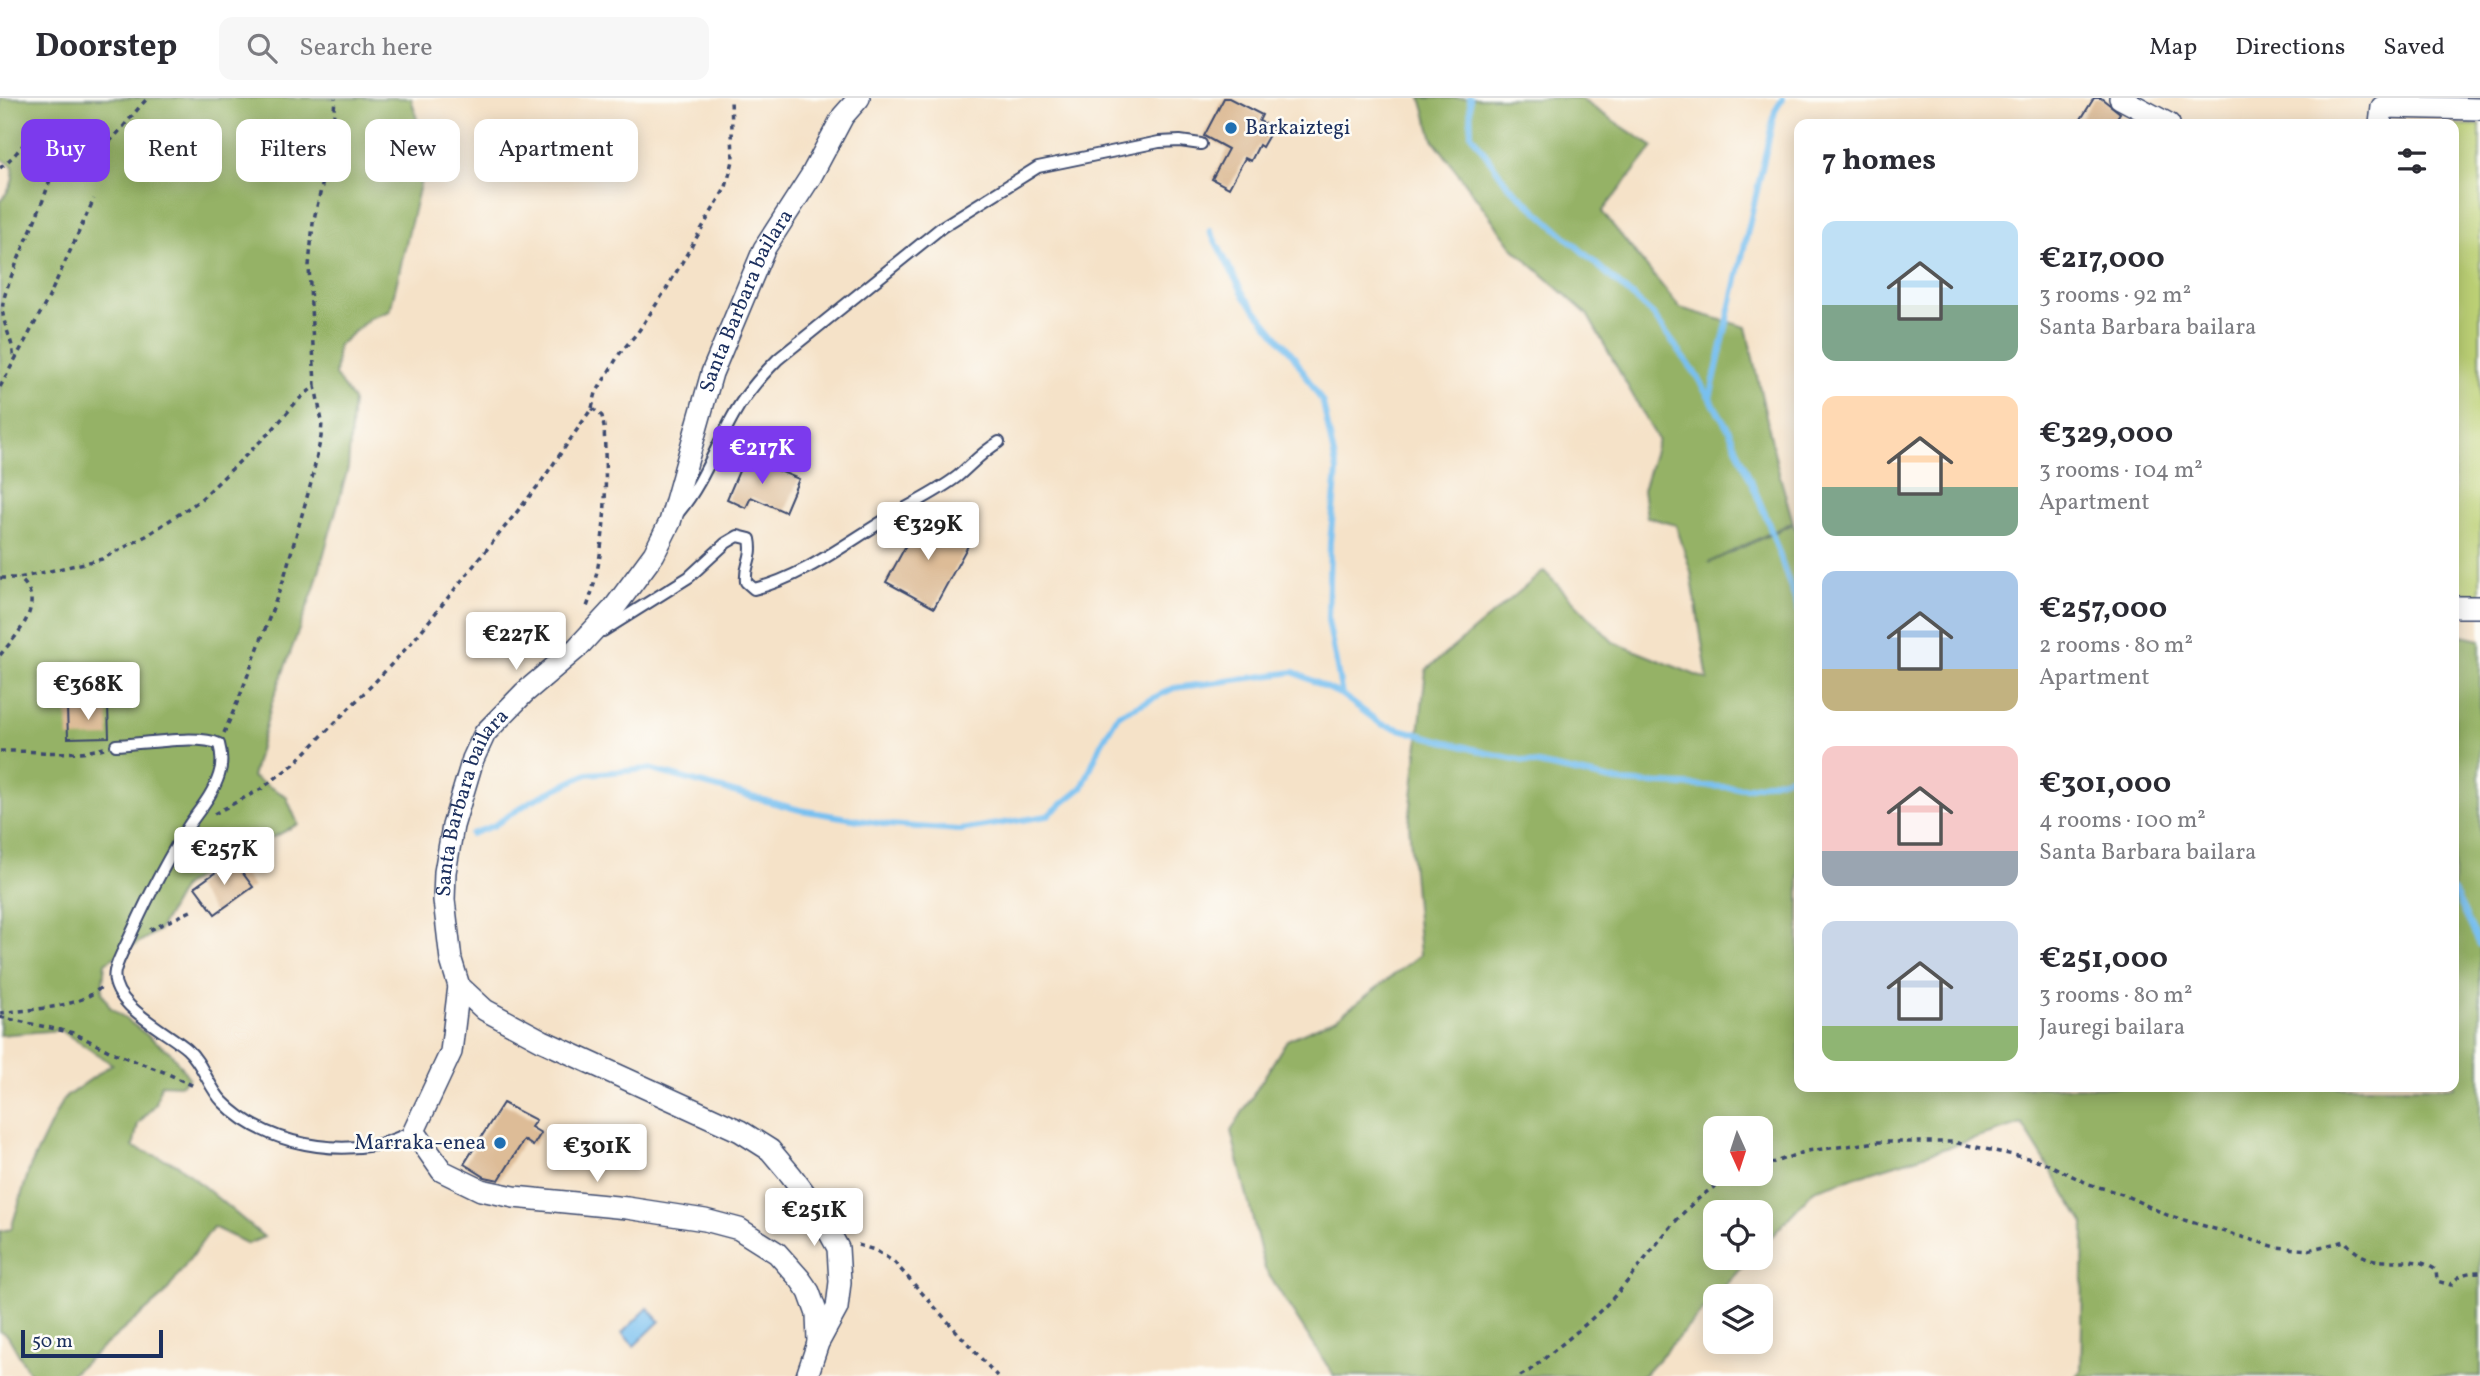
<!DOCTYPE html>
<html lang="en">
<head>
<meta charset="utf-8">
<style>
	:root { --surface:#fff; --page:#f7f7f7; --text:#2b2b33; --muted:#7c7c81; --line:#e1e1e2; --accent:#7c3aed }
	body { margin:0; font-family:Vollkorn,serif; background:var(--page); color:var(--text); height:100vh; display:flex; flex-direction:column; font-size:26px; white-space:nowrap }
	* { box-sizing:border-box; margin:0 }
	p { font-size:23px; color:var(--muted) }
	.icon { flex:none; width:38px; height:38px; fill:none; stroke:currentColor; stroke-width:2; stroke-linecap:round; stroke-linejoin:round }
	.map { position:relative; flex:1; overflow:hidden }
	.drawer { position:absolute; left:1794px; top:21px; width:665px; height:973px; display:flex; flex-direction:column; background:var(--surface); border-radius:14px; box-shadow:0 4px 18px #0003 }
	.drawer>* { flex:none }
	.hud { position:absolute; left:21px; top:21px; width:665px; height:63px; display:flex; gap:14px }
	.needle { width:46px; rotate:177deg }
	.fabs { position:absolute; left:1703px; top:1018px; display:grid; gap:14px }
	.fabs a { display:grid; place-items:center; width:70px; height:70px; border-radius:14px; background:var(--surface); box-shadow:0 4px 18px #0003; font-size:35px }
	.scale { position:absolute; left:21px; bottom:18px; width:142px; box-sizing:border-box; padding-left:7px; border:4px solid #1b2f5e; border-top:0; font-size:19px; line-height:24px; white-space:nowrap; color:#1b2f5e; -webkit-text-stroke:5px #fdfcf7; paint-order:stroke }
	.price { position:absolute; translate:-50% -60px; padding:0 16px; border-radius:7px; background:#fff; color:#222; font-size:23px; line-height:46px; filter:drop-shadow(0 2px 4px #0008) }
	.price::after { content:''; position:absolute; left:50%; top:42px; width:21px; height:16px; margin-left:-10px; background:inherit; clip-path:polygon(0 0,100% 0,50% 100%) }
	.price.selected { background:var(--accent); color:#fff }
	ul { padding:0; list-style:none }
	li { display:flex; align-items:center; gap:21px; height:175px; padding:0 28px }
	li span { display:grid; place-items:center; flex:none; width:196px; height:140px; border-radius:14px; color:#555 }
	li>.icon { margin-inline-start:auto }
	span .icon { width:84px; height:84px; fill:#fffc; stroke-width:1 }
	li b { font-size:30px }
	h2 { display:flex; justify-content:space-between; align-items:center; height:84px; padding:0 28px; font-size:30px }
	.chip { padding:0 24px; border-radius:14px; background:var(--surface); box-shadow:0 4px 18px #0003; font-size:24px; line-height:63px }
	.chip.selected { background:var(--accent); color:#fff }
	header { display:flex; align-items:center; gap:42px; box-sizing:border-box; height:98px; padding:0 35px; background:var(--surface); border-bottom:2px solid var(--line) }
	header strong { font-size:33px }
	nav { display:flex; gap:38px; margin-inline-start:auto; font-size:24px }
	.search { width:490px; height:63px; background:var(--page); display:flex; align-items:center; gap:18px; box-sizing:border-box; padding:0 24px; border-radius:14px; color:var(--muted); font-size:26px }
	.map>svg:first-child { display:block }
</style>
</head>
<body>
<header>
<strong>Doorstep</strong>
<div class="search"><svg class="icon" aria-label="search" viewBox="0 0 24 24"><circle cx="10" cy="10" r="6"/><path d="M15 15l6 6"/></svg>Search here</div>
<nav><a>Map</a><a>Directions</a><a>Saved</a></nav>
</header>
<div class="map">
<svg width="2480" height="1278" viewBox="0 0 2480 1278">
	<rect width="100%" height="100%" fill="#fdfcf7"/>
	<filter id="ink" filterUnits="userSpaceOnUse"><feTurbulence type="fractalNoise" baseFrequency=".0143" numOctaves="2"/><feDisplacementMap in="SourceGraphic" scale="14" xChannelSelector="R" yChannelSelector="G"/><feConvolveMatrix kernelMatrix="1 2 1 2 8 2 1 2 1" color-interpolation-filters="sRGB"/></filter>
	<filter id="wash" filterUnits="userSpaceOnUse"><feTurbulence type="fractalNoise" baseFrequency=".00686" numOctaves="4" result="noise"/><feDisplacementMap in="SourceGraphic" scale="28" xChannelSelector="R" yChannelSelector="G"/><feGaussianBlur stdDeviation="1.57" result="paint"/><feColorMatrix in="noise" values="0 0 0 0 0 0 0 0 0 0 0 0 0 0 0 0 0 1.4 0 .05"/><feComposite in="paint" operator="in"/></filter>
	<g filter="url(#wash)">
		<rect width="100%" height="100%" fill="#f5e2c8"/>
		<!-- green -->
		<path fill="#bcd074" stroke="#6c8069" stroke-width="2" d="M2454 27H2480V496L2454 495Z"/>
		<!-- forest -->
		<path fill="#95b266" stroke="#587062" stroke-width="2" fill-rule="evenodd" d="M0 0H411L427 57 390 213 370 220 338 248 335 277 353 302 348 370 314 491 272 604 252 679 286 698 298 726 278 737 226 758 183 789 159 832 105 865 102 894 110 909 171 955 189 980 180 987 161 986 156 1006 138 1026 133 1049 177 1066 264 1139 248 1146 213 1129 164 1197 69 1278H31L8 1238 0 1233V1133L11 1131 30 1069 63 1001 112 966 60 932 0 937V103C10 92 15 83 13 68L0 60Z
			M1421 0H1579L1653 49 1602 114 1680 210 1746 229 1778 371 1793 424 1708 465 1793 426 1799 437V989H2454V536L2480 542V1278H2076L2081 1272 2084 1126 2022 1026 1814 1092 1761 1150 1760 1115H1715V1160H1751L1643 1278H1334L1265 1171 1231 1033 1287 942 1337 920 1420 857 1409 726 1426 572 1544 473 1613 544 1708 582 1691 474 1676 427 1647 419 1643 392 1658 342 1587 216 1514 151 1433 41ZM1715 1031H1760V1076H1715Z"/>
		<!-- water -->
		<path fill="#78c0f0" stroke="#4a78a7" stroke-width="2" d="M648 1210 660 1223 634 1248 622 1235Z"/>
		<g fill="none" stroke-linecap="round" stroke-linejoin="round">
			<!-- stream -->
			<path stroke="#78c0f0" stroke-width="6" d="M1470 0 1471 36 1507 86 1653 217 1693 272 1729 332 1767 421 1799 513
				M1210 133 1245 199 1293 257 1323 305 1337 373 1330 444 1328 522 1342 597 1381 626 1487 655 1621 684 1746 690 1799 677
				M1710 300 1775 13 1783 0
				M471 736 493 728 531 703 587 676 649 671 800 712 889 727 960 732 1047 718 1082 690 1101 646 1118 617 1174 590 1294 574 1342 597
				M2454 793 2480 847"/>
		</g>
		<g id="blocks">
			<!-- building -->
			<path fill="#ddbc97" d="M1224 0H1229L1262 17 1259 23 1273 30 1262 49 1259 47 1251 63 1245 60 1229 90 1212 81 1228 51 1204 38Z
				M2094 0H2101L2120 15 2113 26H2078Z
				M745 359 799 381 785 414 751 399 746 410 727 401Z
				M922 418 970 444 934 510 886 484Z
				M108 608 109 639 68 640 67 609Z
				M233 762 253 789 215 816 195 789Z
				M503 1005 536 1022 531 1029 541 1035 533 1048 524 1042 499 1082 485 1079 464 1066Z"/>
		</g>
	</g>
	<g filter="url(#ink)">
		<use href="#blocks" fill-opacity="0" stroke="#3c4a6e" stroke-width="2"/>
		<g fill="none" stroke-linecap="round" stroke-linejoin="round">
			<defs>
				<path id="lane" d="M679 414C703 385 715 350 733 318 745 296 761 278 778 261L942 129 1038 69 1159 44 1180 43 1201 46
					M603 533 689 479 726 445 738 438 750 441C754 461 744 466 746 484L754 491C803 479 845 446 888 420 911 406 936 395 958 378 972 366 982 354 999 344
					M116 647C141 646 199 636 219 646 222 657 223 666 219 677 213 696 200 711 189 727 167 761 149 797 132 834 127 846 118 860 115 873 108 906 168 934 187 951 203 965 208 989 223 1004 260 1042 322 1056 375 1047 388 1045 402 1038 414 1033"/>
				<g id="street">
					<path d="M2120 0 2169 26"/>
					<path d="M2380 26 2382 9 2480 11"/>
					<path d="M2454 509H2480"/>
					<path d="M459 888 451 954 414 1033 442 1073 481 1092 514 1099 627 1110 705 1122 739 1131 777 1155 800 1181 809 1194 817 1216 818 1243"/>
					<path id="s1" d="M807 1278 818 1245 837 1210 840 1184 838 1150 817 1112 791 1077 770 1052 740 1033 543 943 485 912 459 888 451 862 444 802 445 774 453 728 473 661 485 635 524 595 577 550 614 510 654 456 670 424 712 275 764 151 811 78 843 18 859 0"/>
				</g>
			</defs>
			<!-- lane casing -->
			<use href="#lane" stroke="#3c4a6e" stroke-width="14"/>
			<!-- street casing -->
			<use href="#street" stroke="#3c4a6e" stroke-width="24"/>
			<!-- path -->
			<path stroke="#3c4a6e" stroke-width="3.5" stroke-dasharray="5 5" stroke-linecap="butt" d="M58 52 63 59C100 71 125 22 148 0
				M0 70C6 65 12 60 17 54 29 41 35 27 54 33 70 66 10 166 3 205 0 226 15 242 13 262
				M315 288 309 168 313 125 331 50 335 0
				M0 289 48 201 94 101
				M592 310 596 295 620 255 638 234 667 190 726 89 733 63 731 0
				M0 480H19L102 461 146 438 199 403 273 331 298 302 315 288 322 323 321 339 311 385 283 483 240 598 224 635
				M0 557C18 536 48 504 19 480
				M0 653C34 652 71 659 104 650
				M214 716 261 691 294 666 375 584 413 543 541 384 592 310 602 318 604 329C607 388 607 453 587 509
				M150 832 193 812
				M0 915C30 911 80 911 102 888
				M0 919 74 935 111 954 164 974 196 989
				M1760 1069 1807 1053 1878 1044H1953L2041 1063 2089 1086 2122 1096 2167 1117 2276 1149 2308 1152 2345 1143C2375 1180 2406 1150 2436 1172L2437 1183 2451 1187C2458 1177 2467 1174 2480 1174
				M858 1147 875 1152 894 1164 997 1278
				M1520 1278 1529 1273C1557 1250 1586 1228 1611 1202 1651 1160 1683 1096 1740 1076"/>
			<!-- lane -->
			<use href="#lane" stroke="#fff" stroke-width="10"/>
			<!-- street -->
			<use href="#street" stroke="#fff" stroke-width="21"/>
		</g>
	</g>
	<!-- markers -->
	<g fill="#1f6fb2" stroke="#fdfcf7" stroke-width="2.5">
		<circle cx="1231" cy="30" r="7"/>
		<circle cx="500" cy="1045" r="7"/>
	</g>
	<g text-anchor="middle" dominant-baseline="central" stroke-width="5" stroke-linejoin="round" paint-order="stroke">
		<!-- poi labels -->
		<g font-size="21" fill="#1b2f5e" stroke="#fdfcf7" text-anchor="start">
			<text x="1245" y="30">Barkaiztegi</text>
			<text x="486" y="1045" text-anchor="end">Marraka-enea</text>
		</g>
		<!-- street labels -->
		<g font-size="21" fill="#1b2f5e" stroke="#fdfcf7">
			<text stroke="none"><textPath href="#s1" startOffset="1386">Santa Barbara bailara</textPath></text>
			<text stroke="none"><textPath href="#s1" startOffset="798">Santa Barbara bailara</textPath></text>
		</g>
	</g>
</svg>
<div class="fabs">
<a><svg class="needle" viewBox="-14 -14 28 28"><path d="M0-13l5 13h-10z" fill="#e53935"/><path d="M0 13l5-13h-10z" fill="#7c7c81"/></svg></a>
<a><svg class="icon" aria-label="locate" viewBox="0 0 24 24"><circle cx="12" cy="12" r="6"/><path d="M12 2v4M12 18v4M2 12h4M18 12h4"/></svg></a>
<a><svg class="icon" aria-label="layers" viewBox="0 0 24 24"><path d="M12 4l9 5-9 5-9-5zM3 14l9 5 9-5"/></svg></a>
</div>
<div class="scale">50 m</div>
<b class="price selected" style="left:762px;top:388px">€217K</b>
<b class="price" style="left:928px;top:464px">€329K</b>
<b class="price" style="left:516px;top:574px">€227K</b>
<b class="price" style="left:88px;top:624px">€368K</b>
<b class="price" style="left:224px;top:789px">€257K</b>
<b class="price" style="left:597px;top:1086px">€301K</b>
<b class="price" style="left:814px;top:1150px">€251K</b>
<div class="hud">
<a class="chip selected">Buy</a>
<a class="chip">Rent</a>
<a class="chip">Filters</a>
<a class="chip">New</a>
<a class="chip">Apartment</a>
</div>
<section class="drawer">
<h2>7 homes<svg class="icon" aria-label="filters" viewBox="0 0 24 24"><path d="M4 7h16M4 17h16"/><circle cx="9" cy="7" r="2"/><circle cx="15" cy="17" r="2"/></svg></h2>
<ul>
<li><span style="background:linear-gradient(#bfe0f5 60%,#7fa58c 0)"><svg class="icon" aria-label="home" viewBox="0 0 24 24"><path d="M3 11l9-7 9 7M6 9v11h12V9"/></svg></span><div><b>€217,000</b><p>3 rooms · 92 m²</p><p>Santa Barbara bailara</p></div></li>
<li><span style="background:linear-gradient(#ffd9b3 65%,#7fa58c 0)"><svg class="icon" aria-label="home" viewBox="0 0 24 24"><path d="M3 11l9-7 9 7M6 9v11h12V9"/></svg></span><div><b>€329,000</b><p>3 rooms · 104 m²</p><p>Apartment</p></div></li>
<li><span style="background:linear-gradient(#a9c7e8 70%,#c2b280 0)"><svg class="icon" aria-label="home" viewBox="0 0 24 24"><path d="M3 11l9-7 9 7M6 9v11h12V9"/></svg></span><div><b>€257,000</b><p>2 rooms · 80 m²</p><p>Apartment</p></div></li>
<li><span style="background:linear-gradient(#f6c9c9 75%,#9aa5b1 0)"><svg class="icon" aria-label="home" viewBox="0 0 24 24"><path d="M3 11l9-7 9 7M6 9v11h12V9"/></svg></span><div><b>€301,000</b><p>4 rooms · 100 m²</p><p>Santa Barbara bailara</p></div></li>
<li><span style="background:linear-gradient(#c9d6e8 75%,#8fb573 0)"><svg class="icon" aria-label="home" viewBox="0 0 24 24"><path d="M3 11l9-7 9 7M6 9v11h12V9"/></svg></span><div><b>€251,000</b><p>3 rooms · 80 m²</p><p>Jauregi bailara</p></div></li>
</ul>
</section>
</div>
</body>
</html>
